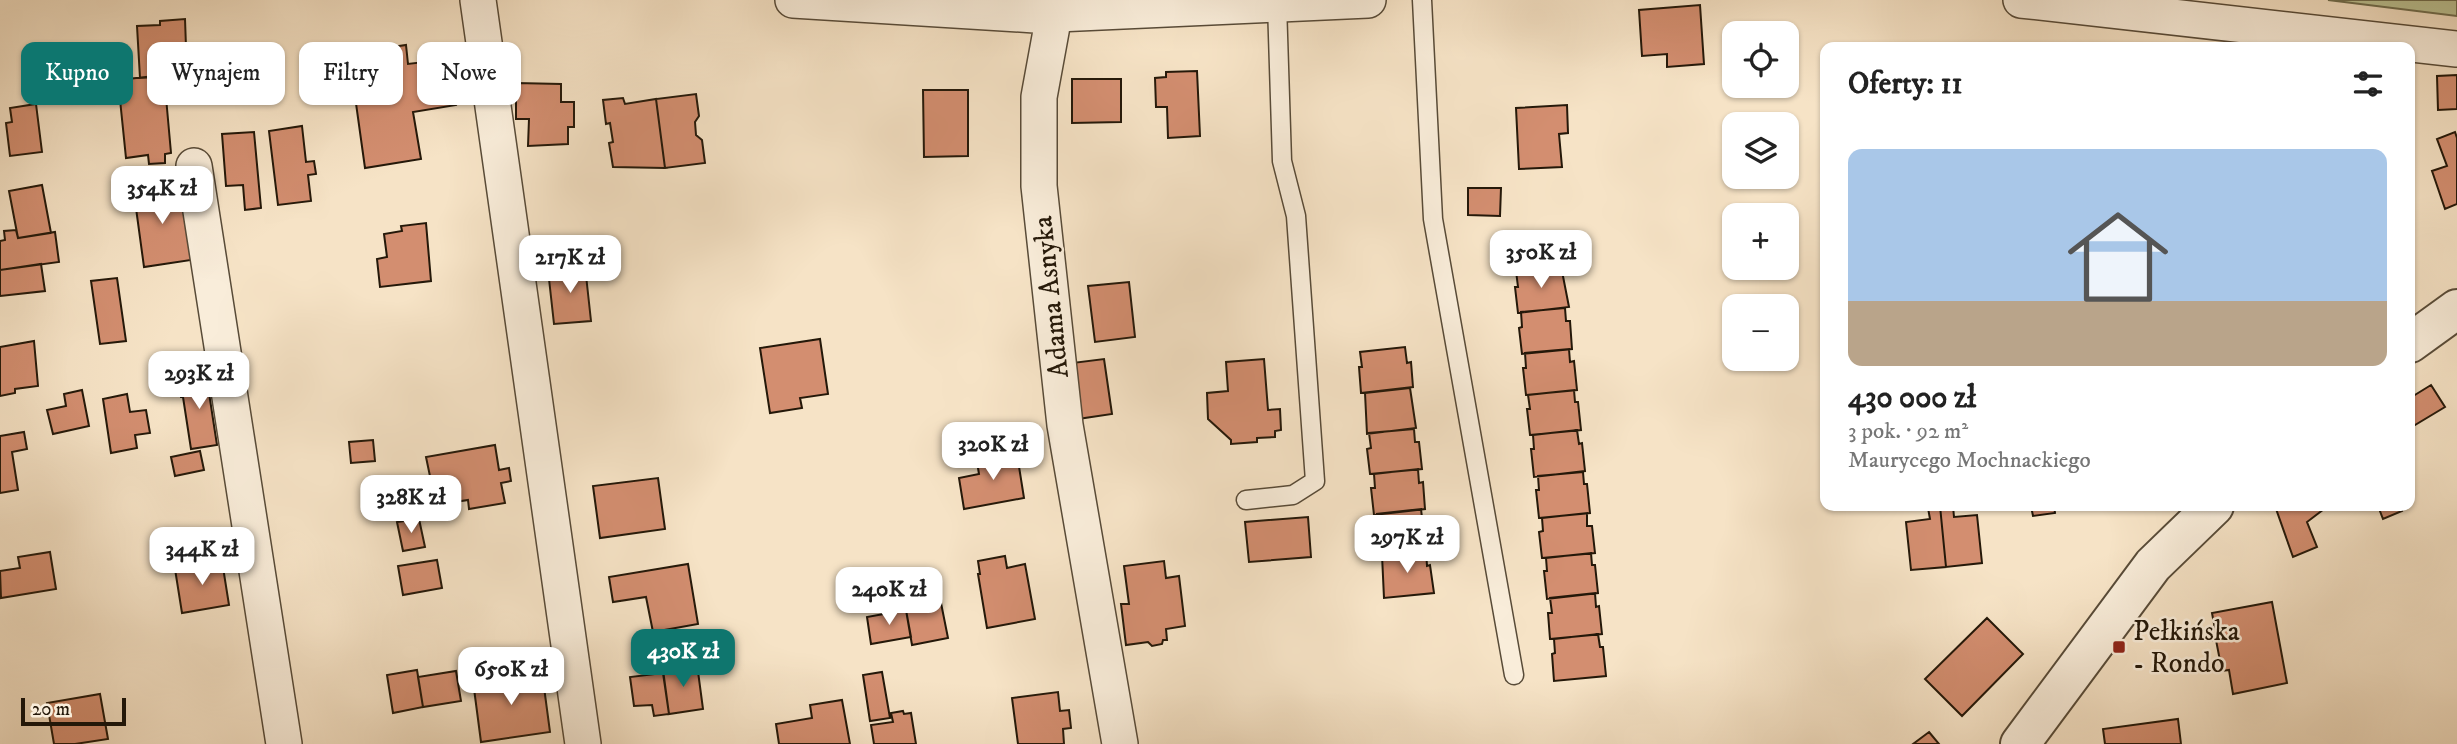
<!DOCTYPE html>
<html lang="pl">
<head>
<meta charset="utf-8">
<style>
	:root { --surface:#fff; --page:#f2f2f2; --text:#222; --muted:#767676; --line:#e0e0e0; --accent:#0f766e }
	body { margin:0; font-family:"IM FELL DW Pica",serif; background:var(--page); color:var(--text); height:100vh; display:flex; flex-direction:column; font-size:26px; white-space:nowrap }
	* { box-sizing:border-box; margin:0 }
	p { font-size:23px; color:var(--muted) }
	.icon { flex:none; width:38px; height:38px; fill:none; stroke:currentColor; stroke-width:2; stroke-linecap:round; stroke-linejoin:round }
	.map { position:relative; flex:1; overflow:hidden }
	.panel { position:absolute; left:1820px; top:42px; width:595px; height:469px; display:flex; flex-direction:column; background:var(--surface); border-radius:14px; box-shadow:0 2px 5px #0004 }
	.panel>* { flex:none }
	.top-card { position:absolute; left:21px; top:42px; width:665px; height:63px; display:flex; gap:14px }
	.fabs { position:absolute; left:1722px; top:21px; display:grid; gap:14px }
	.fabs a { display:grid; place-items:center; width:77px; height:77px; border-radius:14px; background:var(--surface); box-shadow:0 2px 5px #0004; font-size:35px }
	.scale { position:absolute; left:21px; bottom:18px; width:105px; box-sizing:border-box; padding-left:7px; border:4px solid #241809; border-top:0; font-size:19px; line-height:24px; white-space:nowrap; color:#241809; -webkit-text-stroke:5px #f9edda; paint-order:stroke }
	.price { position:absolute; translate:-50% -60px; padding:0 16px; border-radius:14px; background:#fff; color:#222; font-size:23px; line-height:46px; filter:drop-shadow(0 2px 4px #0008) }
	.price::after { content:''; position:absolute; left:50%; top:42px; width:21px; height:16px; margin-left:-10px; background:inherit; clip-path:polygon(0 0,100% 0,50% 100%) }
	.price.on { background:var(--accent); color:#fff }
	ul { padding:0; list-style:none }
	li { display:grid; align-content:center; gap:14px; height:371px; padding:0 28px }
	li+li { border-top:2px solid var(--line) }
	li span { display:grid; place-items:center; height:217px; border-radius:14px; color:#555 }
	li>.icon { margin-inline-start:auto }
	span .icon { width:126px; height:126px; fill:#fffc; stroke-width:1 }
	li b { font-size:30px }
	h2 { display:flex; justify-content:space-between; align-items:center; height:84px; padding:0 28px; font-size:30px }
	.chip { padding:0 24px; border-radius:14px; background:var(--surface); box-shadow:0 2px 5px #0004; font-size:24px; line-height:63px }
	.chip.on { background:var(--accent); color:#fff }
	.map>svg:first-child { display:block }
</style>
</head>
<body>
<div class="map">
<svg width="2457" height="744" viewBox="0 0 2457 744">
	<rect width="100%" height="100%" fill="#f6e3c6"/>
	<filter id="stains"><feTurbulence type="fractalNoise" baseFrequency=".00286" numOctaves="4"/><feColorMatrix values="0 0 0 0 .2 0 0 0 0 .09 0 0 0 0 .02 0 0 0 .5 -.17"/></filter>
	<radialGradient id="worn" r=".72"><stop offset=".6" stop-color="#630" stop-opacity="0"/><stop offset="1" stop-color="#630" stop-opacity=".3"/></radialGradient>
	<!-- green -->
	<path fill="#bcc495" stroke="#706e4f" stroke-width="2" d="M2328 0H2457V16Z"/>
	<!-- building -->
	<path fill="#d38e70" stroke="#241809" stroke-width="2" d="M1700 5 1704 64 1667 67V54L1642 56 1639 10Z
		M185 19 187 75 140 78 137 26 160 25V21Z
		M1772 24V33H1734V61H1730L1728 26Z
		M89 44 95 97 40 103 38 83 47 82 43 49Z
		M406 45 408 64 449 59 456 105 413 112 421 159 365 168 353 82 364 81 359 52Z
		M1197 71 1200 136 1168 138 1167 107H1156L1155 78 1166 77V72Z
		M164 75 171 153 165 154V163L149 164 148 155 126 158 118 80Z
		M2457 75V109L2438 110 2437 76Z
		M1072 79H1121V122L1072 123Z
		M516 83 561 84V102H574V127H568V144L528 146 529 119H516Z
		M923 90H968V156L924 157Z
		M696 94 699 116 695 122 696 135 702 140 705 163 665 168 656 99Z
		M623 98 625 104 656 99 665 168 613 167 609 143 613 142 610 123 606 124 603 100Z
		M36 104 42 152 10 156 6 123 12 122 10 108Z
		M1567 105 1568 133 1559 134 1562 167 1519 169 1516 108Z
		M302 126 306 162 314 161 316 174 308 175 311 201 278 205 269 131Z
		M254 132 261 208 245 210 243 185 226 186 222 134Z
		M2455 132 2457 138V204L2445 209 2432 171 2447 166 2437 139Z
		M145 184 146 192 181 187 191 260 144 267 133 186Z
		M42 185 51 233 18 238 9 191Z
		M1468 188H1501L1500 216 1468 215Z
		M426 223 431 281 380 287 377 259 387 257 384 234 402 231 401 226Z
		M16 230 18 238 55 232 59 262 0 270V241L5 240 4 231Z
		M41 264 45 291 0 296V270Z
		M585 266 591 321 554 324 548 270Z
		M1561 266 1569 307 1518 313 1515 287H1518L1516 271Z
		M117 278 126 341 100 344 91 281Z
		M1129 282 1135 337 1095 342 1088 286Z
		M1565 308 1566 321H1570L1572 349 1522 354 1519 328 1522 327 1521 312Z
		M820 339 828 394 800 398 802 408 770 413 760 348Z
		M34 341 38 386 15 389V393L0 396V347Z
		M1405 347 1407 363 1411 362 1413 387 1361 393 1359 367H1362L1360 352Z
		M1569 349 1570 362 1574 361 1577 390 1526 395 1523 368H1526L1525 353Z
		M1104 359 1112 414 1071 420 1064 364Z
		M1264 359 1268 410 1280 409 1281 430 1275 431V437L1257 438V442L1231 444V440L1208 419 1207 393 1228 391 1226 362Z
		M209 374 212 393H209L217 445 191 449 183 397H181L178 379Z
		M2431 385 2445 407 2410 428V398Z
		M1410 388 1416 428 1367 434 1365 393Z
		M82 390 89 426 53 434 47 410 66 406 64 394Z
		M1574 390 1575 402H1578L1581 430 1530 435 1527 409H1530L1528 395Z
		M127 394 130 412 146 410 150 433 135 435 137 448 111 453 103 399Z
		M1414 429 1415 442H1419L1422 469 1370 474 1367 449 1371 448 1369 433Z
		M1577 430 1579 444 1582 443 1585 471 1534 477 1531 449H1534L1533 435Z
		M24 432 27 449 12 452 18 490 0 493V436Z
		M373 440 375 461 351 463 349 442Z
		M495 445 499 470 509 468 511 481 501 483 505 503 469 509 468 500 436 505 426 457Z
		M200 451 204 470 175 476 171 457Z
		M996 451 998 458 1017 454 1024 498 964 509 959 478 979 474 977 462 989 459 988 452Z
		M1418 469 1419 483 1423 482 1425 509 1374 515 1371 488H1375L1374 474Z
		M1583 472 1584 484H1587L1590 513 1539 518 1536 490H1539L1538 476Z
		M658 478 665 529 600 538 593 486Z
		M1940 506H1953L1954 517 1977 515 1982 563 1946 567Z
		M1940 506 1946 567 1911 570 1906 522 1930 519 1928 508Z
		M2031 506H2057H2054L2055 513 2033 516Z
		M2275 506H2328L2307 522 2317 547 2293 557Z
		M2378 506H2400L2402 511 2383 519Z
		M1421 509 1423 526 1426 525 1429 550 1378 555 1376 529H1379L1377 514Z
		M1587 513V526H1592L1595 553 1542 558 1539 532 1543 531 1542 518Z
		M1308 517 1311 557 1249 562 1245 522Z
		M419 519 425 547 403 551 397 522Z
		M1426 550 1427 566 1430 565 1434 593 1384 598 1382 555Z
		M50 552 56 589 1 598 0 571 20 568 18 557Z
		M1591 553 1592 565H1595L1598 593 1547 599 1544 571H1547L1546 558Z
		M1005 556 1007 568 1025 564 1035 619 987 628 978 574H980L978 561Z
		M437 560 442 588 403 595 398 566Z
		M222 561 229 605 182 613 175 569Z
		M1164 561 1166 578 1179 576 1185 626 1166 629 1167 640H1163L1162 644 1152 646 1148 642 1126 645 1121 604H1129L1124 566Z
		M688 564 698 624 653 632 646 597 613 602 609 577Z
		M1595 593 1596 607 1599 606 1602 634 1550 639 1548 613H1552L1550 598Z
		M2272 602 2287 683 2233 694 2229 670 2222 671 2216 640 2209 641 2207 630 2215 629 2212 613Z
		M941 603 948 638 912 645 906 610Z
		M906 610 911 637 871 644 867 617Z
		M1987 618 2023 654 1962 716 1925 679Z
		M1598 634 1600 647H1603L1606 676 1554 681 1552 654 1555 653 1554 639Z
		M697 664 703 709 669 714 663 670Z
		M417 670 423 707 393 713 387 675Z
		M456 671 461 701 423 707 418 677Z
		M542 672 550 732 481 742 473 681Z
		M882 672 890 718 870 721 863 675Z
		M663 673 669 714 654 716 652 705 634 706 630 677Z
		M1058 692 1060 711 1069 710 1071 728 1063 729 1064 744H1018L1012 698Z
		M100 694 108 739 75 744H54L47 703Z
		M842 700 850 744H779L776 724 812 718 810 705Z
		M903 711 904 714 911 713 916 744H874L871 725 893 722 891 713Z
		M2178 719 2181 744H2105L2103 729Z
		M1929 732 1939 744H1913Z"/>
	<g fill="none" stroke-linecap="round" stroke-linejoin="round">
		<defs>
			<path id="service" d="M1422 0 1433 219 1514 675
				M1246 500 1293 495 1315 481 1296 216 1282 161 1277 4"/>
			<path id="minor" d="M478 0 583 744
				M793 0 1035 15 1368 0
				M2021 0 2457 49
				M1054 15 1039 97V186L1065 425 1120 744
				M194 166 284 744"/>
			<path id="tertiary" d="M2410 343 2457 309
				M2020 744 2153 565 2214 506"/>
		</defs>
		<!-- service casing -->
		<use href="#service" stroke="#584b38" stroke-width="21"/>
		<!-- minor casing -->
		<use href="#minor" stroke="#584b38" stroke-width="38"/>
		<!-- tertiary casing -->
		<use href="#tertiary" stroke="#584b38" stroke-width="42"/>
		<!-- service -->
		<use href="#service" stroke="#f9edda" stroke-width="18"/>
		<!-- minor -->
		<use href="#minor" stroke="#f9edda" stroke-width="35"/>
		<!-- tertiary -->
		<use href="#tertiary" stroke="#f9edda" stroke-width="38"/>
	</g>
	<!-- markers -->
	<rect fill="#8f2418" stroke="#f9edda" stroke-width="2.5" x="2112" y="640" width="14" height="14" rx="3.5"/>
	<g text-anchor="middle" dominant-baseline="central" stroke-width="5" stroke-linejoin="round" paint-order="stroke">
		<!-- street labels -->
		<g font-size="28" fill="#241809" stroke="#f9edda">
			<text transform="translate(1051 297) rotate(-96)">Adama Asnyka</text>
		</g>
		<!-- poi labels -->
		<g font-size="28" fill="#241809" stroke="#f9edda" text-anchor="start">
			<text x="2133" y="631">Pełkińska<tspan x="2133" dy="32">- Rondo</tspan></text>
		</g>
	</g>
	<rect width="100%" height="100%" filter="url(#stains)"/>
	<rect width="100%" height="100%" fill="url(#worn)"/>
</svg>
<div class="fabs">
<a><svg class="icon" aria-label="locate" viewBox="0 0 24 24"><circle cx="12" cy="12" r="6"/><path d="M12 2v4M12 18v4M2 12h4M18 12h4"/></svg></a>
<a><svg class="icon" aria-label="layers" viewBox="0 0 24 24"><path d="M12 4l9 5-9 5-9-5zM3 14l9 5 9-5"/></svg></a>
<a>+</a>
<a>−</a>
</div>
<div class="scale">20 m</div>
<b class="price" style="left:162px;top:226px">354K zł</b>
<b class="price" style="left:1541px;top:290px">350K zł</b>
<b class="price" style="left:570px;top:295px">217K zł</b>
<b class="price" style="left:199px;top:411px">293K zł</b>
<b class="price" style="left:993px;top:482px">320K zł</b>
<b class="price" style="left:411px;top:535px">328K zł</b>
<b class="price" style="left:1407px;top:575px">297K zł</b>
<b class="price" style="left:202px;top:587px">344K zł</b>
<b class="price" style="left:889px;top:627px">240K zł</b>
<b class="price on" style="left:683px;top:689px">430K zł</b>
<b class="price" style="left:511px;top:707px">650K zł</b>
<div class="top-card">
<a class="chip on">Kupno</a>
<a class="chip">Wynajem</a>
<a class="chip">Filtry</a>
<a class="chip">Nowe</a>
</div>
<section class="panel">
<h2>Oferty: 11<svg class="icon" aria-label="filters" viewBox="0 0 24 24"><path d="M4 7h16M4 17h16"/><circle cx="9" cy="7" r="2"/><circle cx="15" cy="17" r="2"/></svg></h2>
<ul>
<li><span style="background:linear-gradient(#a9c7e8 70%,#b9a48a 0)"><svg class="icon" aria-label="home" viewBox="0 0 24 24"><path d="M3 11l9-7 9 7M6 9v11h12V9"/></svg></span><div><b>430 000 zł</b><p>3 pok. · 92 m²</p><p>Maurycego Mochnackiego</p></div></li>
</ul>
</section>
</div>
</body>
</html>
